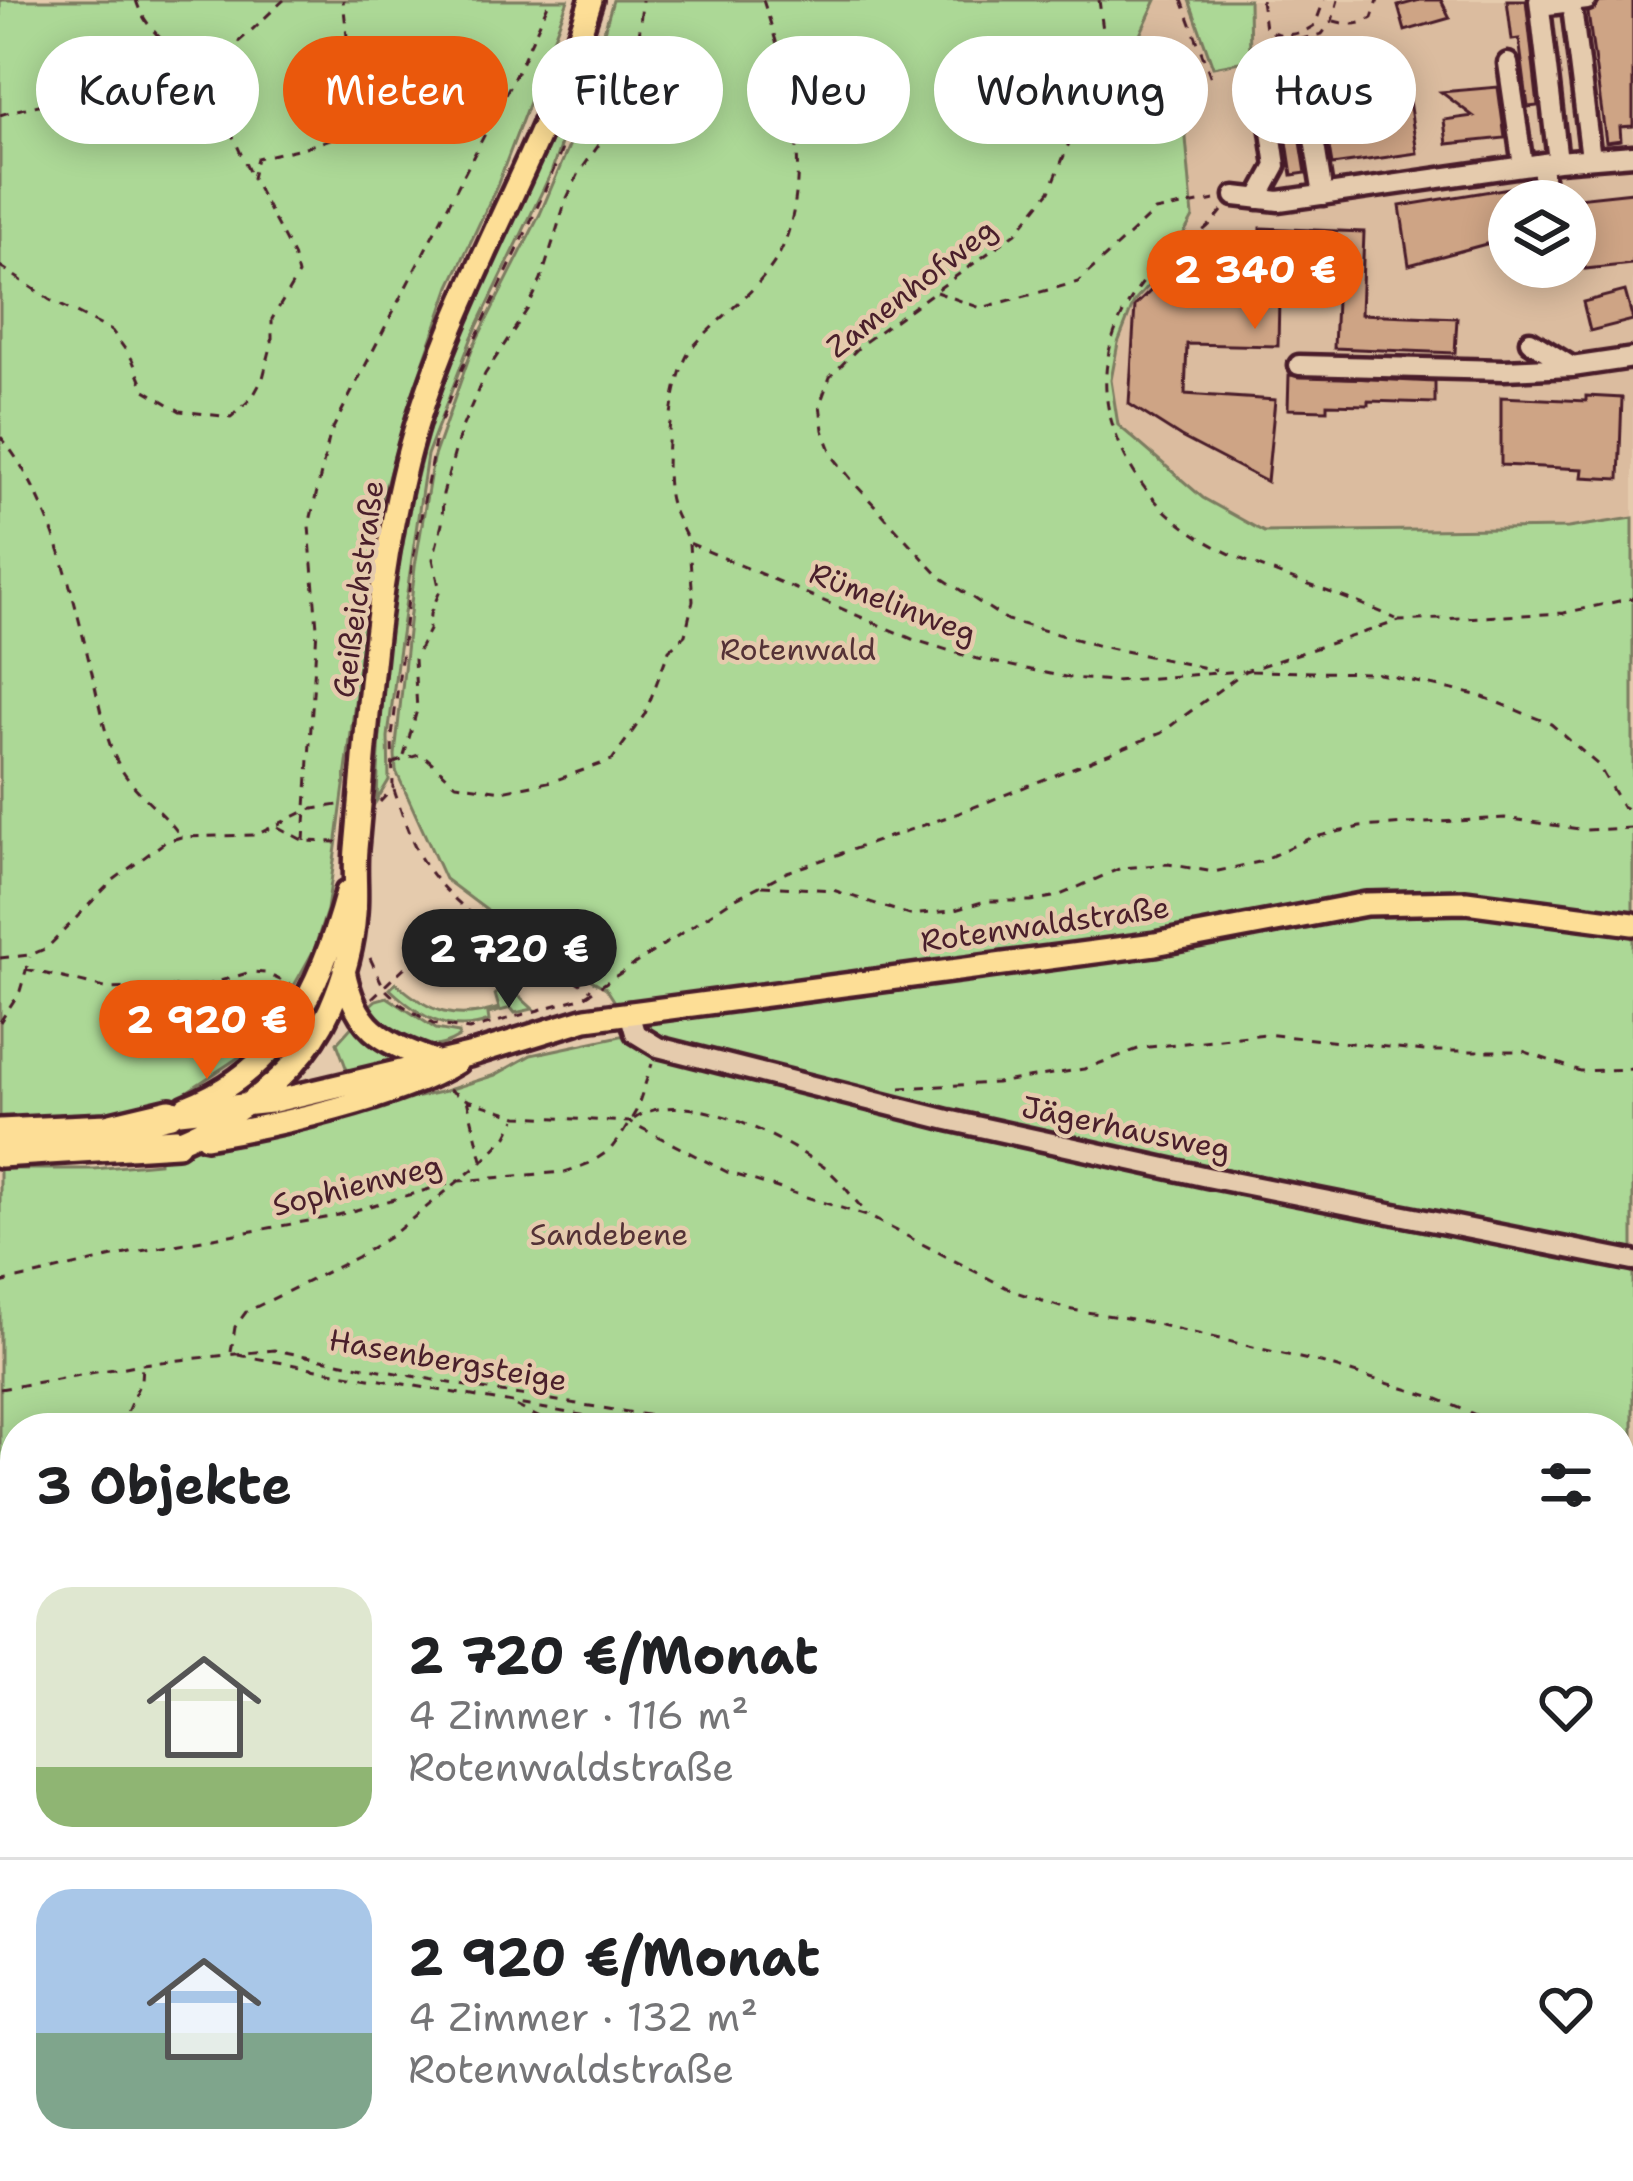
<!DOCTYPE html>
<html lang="de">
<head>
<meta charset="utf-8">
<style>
	:root { --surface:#fff; --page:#f2f2f2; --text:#202124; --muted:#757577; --line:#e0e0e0; --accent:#ea580c }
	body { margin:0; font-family:"Shantell Sans",sans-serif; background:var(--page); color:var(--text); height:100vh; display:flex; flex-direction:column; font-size:45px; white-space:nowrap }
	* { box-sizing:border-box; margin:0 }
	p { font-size:39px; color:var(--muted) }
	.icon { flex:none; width:66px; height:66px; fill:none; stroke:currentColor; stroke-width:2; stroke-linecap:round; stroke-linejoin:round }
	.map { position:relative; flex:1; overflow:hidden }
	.panel { position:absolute; left:0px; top:1413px; width:1635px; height:768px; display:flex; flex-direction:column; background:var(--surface); border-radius:48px 48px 0 0; box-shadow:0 6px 30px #0003 }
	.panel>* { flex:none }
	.hud { position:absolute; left:36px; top:36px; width:1563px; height:108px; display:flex; gap:24px }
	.buttons { position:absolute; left:1488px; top:180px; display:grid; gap:24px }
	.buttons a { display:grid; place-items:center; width:108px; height:108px; border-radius:50%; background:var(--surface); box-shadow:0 6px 30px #0003; font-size:60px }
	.price { position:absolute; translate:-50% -102px; padding:0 27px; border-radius:42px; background:var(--accent); color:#fff; font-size:39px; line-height:78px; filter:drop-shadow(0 3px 6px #0008) }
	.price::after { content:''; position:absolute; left:50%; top:72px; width:36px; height:27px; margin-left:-18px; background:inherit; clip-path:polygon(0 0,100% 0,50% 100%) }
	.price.active { background:#222; color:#fff }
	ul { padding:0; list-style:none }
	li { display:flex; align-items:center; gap:36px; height:300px; padding:0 36px }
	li+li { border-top:3px solid var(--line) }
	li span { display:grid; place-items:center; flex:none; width:336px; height:240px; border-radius:36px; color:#555 }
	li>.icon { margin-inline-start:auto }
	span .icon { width:144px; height:144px; fill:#fffc; stroke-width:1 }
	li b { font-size:51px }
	h2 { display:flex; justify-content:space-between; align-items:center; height:144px; padding:0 36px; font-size:51px }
	.pill { padding:0 42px; border-radius:54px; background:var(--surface); box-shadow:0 6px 30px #0003; font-size:42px; line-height:108px }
	.pill.active { background:var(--accent); color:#fff }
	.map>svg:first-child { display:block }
</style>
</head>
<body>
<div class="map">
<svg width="1633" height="2181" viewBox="0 0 1633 2181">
	<rect width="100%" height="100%" fill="#e5cbad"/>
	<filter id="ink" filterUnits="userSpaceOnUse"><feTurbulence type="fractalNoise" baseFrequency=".00833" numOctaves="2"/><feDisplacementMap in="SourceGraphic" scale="24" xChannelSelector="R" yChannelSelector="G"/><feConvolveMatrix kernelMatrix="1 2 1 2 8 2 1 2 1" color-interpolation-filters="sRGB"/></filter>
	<g filter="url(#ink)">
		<!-- built -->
		<path fill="#dbbc9f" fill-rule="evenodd" d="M1156 0H1633V518L1568 528 1264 532 1203 498 1118 424 1111 380 1118 343 1134 302 1165 267 1137 39ZM1509 201H1575V267H1509Z"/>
		<!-- green -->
		<path fill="#acd896" stroke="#7b7c60" stroke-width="3" fill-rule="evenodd" d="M0 0H568L497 186 450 286 407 410 381 504 336 847 327 910 314 950 282 1007 242 1055 170 1103 95 1118 0 1122Z
			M613 0H1156L1138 39 1181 82 1193 217 1165 267 1134 302 1118 343 1111 380 1118 425 1203 498 1264 532 1568 528 1633 518V2181H0V1169H94L159 1163V1156L445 1091 495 1075 531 1055 635 1033 606 988 553 960 445 879 396 771 395 755 415 566 433 459 472 349 540 214 575 132ZM15 1428H1620V2166H15Z
			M1189 0H1249L1250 60 1213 67Z
			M589 45 580 87 551 173 472 337 427 455 398 655 388 737 389 780 377 800C381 663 398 522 441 392 480 272 546 163 589 45Z
			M396 983C430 1013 455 1022 499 1008L495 994 510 988 533 1009 515 1013 511 1008 488 1014 489 1021C449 1036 419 1016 390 989Z
			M387 997 436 1029 459 1033V1037C421 1061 392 1036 364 1011L376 1000Z
			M356 1022 402 1059 359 1072 347 1070 337 1043Z"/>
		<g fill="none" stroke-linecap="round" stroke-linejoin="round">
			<!-- stream -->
			<path stroke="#848da5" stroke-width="6" d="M1072 2166 1079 2181"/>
		</g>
		<!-- building -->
		<path fill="#cea485" stroke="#4a1f2b" stroke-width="3" d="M1420 0H1441L1450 18 1405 31 1398 6Z
			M1507 0H1526L1538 106 1528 107 1519 39 1512 40Z
			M1633 0V126L1620 127 1621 140 1606 142 1588 13 1600 2Z
			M1404 68 1417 153 1332 165 1319 88 1355 82 1354 76Z
			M1291 80 1306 173 1292 175 1278 82Z
			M1498 87 1505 138 1447 144 1444 120 1473 116 1441 92Z
			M1509 188 1508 238 1409 265 1400 206Z
			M1633 192V264L1585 269 1577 198Z
			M1261 228 1364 232 1361 314 1457 318 1455 353 1334 348 1336 300 1279 298 1278 346 1187 344 1185 394 1275 400 1267 482 1181 437 1129 404 1135 306 1189 254H1260Z
			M1625 291 1633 320 1590 331 1583 302Z
			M1289 375 1435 382V403L1368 401V405L1327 404V410L1288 409Z
			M1586 396 1622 398 1619 479 1582 477 1583 469 1501 465V397L1586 401Z"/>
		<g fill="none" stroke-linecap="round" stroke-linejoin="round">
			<!-- minor-tunnel -->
			<path stroke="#c6a993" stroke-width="18" stroke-dasharray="18 9" stroke-linecap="butt" d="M600 2166 605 2181"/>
			<defs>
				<path id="minor" d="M1539 0 1558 161
					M1540 6 1587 0
					M1573 15 1591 158
					M1508 63 1523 166
					M1543 163V201
					M1235 196 1279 201 1558 161 1633 155
					M1258 199 1276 166 1262 69 1302 65 1323 195
					M1543 267V273
					M1530 341 1572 367 1633 358
					M1299 365 1504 370 1572 367
					M629 1012 635 1033 658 1047 948 1120 1207 1177 1633 1261"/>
				<path id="major" d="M344 970C355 1028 380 1041 432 1060
					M186 1107C283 1070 322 985 347 892
					M170 1113 270 1102 469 1055 586 1019 1155 944 1366 904 1466 902 1633 924
					M206 1137C277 1125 397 1099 457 1062
					M176 1142C241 1115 300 1075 330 1009 343 980 353 945 355 913 357 892 354 871 356 849 368 721 375 588 406 463 447 300 542 160 591 0"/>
				<path id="highway" d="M0 1133 107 1128 170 1113
					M0 1153 176 1142"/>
			</defs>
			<!-- minor casing -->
			<use href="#minor" stroke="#4a1f2b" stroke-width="27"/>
			<!-- major casing -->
			<use href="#major" stroke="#4a1f2b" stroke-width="30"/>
			<!-- highway casing -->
			<use href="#highway" stroke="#4a1f2b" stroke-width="36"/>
			<!-- path -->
			<path stroke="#4a1f2b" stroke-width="3" stroke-dasharray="9 9" stroke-linecap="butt" d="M136 0C146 33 174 47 196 74 220 104 235 141 251 176
				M763 0C788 76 814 166 784 244 767 286 721 314 692 348 671 374 662 467 670 500 674 515 683 529 689 543L912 639 973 658 1070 678 1115 681 1242 671
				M1099 0 1104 38 1086 100 1050 191 1016 233 862 344 830 377 820 404 823 430 834 458 855 484 940 577 1007 620 1100 646 1216 670
				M1182 0 1213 83
				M1261 0 1265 28C1279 39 1301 35 1315 25L1324 0
				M1334 21C1350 25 1358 26 1372 18L1378 0
				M1265 48 1322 34 1332 21 1338 0
				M0 115C63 95 133 95 195 70 228 57 258 23 284 0
				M1222 211C1205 233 1194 236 1172 251 1159 260 1145 279 1136 292 1108 332 1098 378 1112 423 1155 561 1284 566 1396 619
				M0 266 50 300 112 331 132 359 145 390 180 411 231 417 252 398 263 378 272 343V319L298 275 293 255 252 178 257 158C290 150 365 140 374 101 376 93 374 81 374 72L349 55 343 0
				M936 292 981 308 1078 282 1155 211 1215 200
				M441 421C484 305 550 202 585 82
				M0 436C52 499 72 591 91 669 99 701 104 738 120 767 135 794 164 811 181 837
				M1251 671 1375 673 1481 696 1551 724 1598 765 1622 806 1633 812
				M404 756 417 710 414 659 429 630 430 614 440 591 433 559 442 524 443 494 461 430 485 374 527 310 541 280 566 200 579 173 620 115 630 91 637 65 642 0
				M393 763 422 754 456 784 502 791 553 781 612 760 645 714 669 650 685 635 693 601 689 544
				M394 790C402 813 409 839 422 860 455 915 537 958 591 990
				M380 802 393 788 392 737 412 565 435 442
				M278 827 304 841 337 842
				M304 841 317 628 309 526 330 434 521 64 550 0
				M762 886 833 890 910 915 951 911 986 901H1031L1058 896 1121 868 1168 864 1214 872 1259 862 1310 838 1360 827 1505 818 1586 830 1633 828
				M0 958 30 955 47 948 112 881 165 842 181 837 256 835 307 810 338 805
				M370 958 384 988 402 1005 433 1024 469 1030 584 997 732 900 787 872 959 813 1161 733 1245 671 1399 621 1564 613 1633 598
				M26 969 109 989 203 986 251 972 265 973 293 986
				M372 998 410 962
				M0 1022 20 991 30 957
				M900 1088 996 1083 1084 1069 1141 1048 1265 1034 1425 1051H1523L1580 1071 1633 1069
				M449 1090 467 1100 518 1116 630 1122 727 1172 870 1217 1013 1291 1066 1309 1139 1320 1321 1363 1436 1398 1506 1428
				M467 1100 482 1160
				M634 1119C683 1084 780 1137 824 1167 840 1179 854 1200 868 1215
				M0 1283 135 1252 331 1217 458 1181 565 1172 590 1163 610 1150 623 1133 636 1111 652 1064
				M231 1352 235 1327 246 1312 357 1257 391 1236 482 1162 507 1136 516 1119
				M238 1355 655 1428
				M0 1389 142 1364 274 1350 482 1389 729 1428
				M516 1406 560 1428
				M120 1428 141 1380 142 1366
				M1620 1477 1633 1482
				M0 1553 15 1567
				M1620 1560 1633 1562
				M1620 1570 1633 1571
				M0 1764 15 1714
				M0 1840 15 1866
				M1620 1856 1633 1861
				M275 2166 292 2181
				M640 2166 650 2181
				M894 2166 898 2181
				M1432 2166 1462 2181
				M1517 2166 1545 2181
				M1606 2166 1619 2181
				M24 2181 62 2166
				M534 2181V2166
				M1390 2181 1398 2166"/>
			<!-- minor -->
			<use href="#minor" stroke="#e5cbad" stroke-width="18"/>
			<!-- major -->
			<use href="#major" stroke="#fdde96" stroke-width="21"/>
			<!-- highway -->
			<use href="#highway" stroke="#fdde96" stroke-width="27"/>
		</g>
	</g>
	<g text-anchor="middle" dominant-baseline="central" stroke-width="9" stroke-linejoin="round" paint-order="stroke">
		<!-- street labels -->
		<g font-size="30" fill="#4a1f2b" stroke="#e5cbad">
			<text transform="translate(911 288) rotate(-38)">Zamenhofweg</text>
			<text transform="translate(358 589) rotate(-82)">Geißeichstraße</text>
			<text transform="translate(893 603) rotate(21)">Rümelinweg</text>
			<text transform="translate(1045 924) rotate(-8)">Rotenwaldstraße</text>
			<text transform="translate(1126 1128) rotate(12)">Jägerhausweg</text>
			<text transform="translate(357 1185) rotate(-14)">Sophienweg</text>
			<text transform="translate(448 1360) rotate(10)">Hasenbergsteige</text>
		</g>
		<!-- park labels -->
		<g font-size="30" fill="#543236" stroke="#e5cbad">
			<text x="798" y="649">Rotenwald</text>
			<text x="609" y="1234">Sandebene</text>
		</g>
	</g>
</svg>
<div class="buttons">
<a><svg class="icon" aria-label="layers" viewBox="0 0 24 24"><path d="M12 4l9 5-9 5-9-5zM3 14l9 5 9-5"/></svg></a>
</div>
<b class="price" style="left:1255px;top:332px">2 340 €</b>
<b class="price active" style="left:509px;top:1011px">2 720 €</b>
<b class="price" style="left:207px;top:1082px">2 920 €</b>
<div class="hud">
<a class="pill">Kaufen</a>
<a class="pill active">Mieten</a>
<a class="pill">Filter</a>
<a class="pill">Neu</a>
<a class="pill">Wohnung</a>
<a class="pill">Haus</a>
</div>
<section class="panel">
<h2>3 Objekte<svg class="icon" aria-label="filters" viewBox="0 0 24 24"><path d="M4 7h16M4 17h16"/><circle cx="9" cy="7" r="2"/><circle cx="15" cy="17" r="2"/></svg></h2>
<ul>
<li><span style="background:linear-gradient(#dfe7d0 75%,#8fb573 0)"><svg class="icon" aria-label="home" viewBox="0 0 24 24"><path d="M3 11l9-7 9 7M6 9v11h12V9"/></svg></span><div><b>2 720 €/Monat</b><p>4 Zimmer · 116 m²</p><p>Rotenwaldstraße</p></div><svg class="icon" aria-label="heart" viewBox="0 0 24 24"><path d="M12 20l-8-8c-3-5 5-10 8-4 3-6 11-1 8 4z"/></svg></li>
<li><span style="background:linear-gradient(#a9c7e8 60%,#7fa58c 0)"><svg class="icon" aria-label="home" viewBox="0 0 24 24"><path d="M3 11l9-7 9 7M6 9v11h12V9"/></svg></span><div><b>2 920 €/Monat</b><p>4 Zimmer · 132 m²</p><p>Rotenwaldstraße</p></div><svg class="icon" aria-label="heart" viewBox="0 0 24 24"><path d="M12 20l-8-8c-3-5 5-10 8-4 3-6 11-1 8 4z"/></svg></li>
</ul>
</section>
</div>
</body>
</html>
